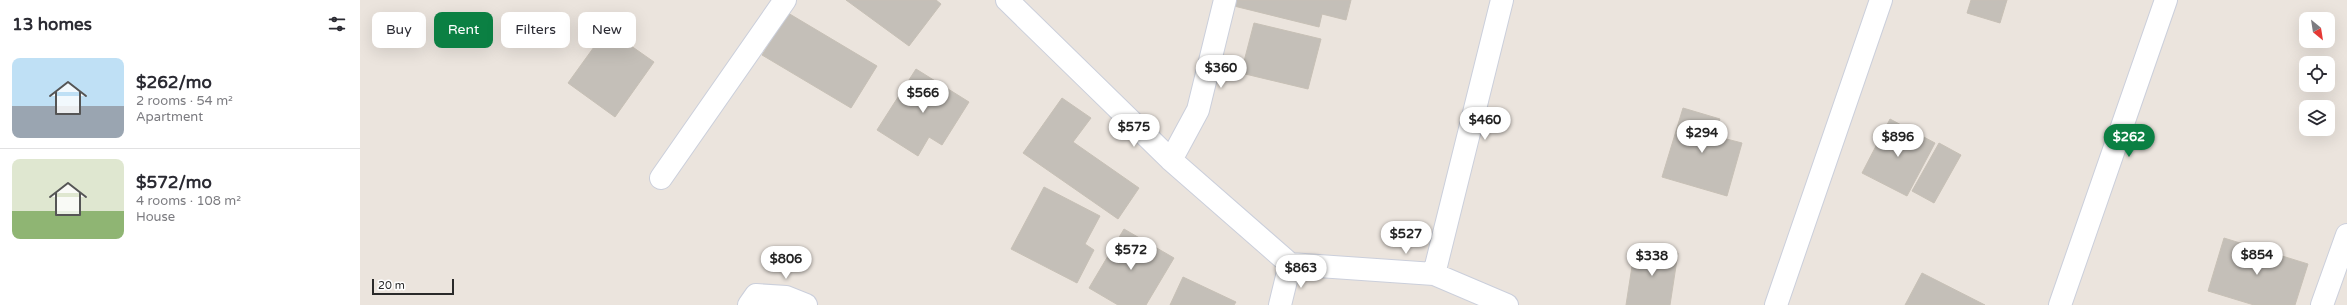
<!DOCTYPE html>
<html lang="en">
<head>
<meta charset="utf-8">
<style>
	:root { --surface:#fff; --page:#f2f2f3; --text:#2b2b33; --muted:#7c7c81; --line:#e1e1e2; --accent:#0b8043 }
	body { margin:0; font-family:"Varela Round",sans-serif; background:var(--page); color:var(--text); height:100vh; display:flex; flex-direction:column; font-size:15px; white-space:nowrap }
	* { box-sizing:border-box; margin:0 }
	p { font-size:13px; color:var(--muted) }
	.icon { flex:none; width:22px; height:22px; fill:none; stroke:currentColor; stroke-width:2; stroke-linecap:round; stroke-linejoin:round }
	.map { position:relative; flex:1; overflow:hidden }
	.panel { display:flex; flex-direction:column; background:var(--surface); width:360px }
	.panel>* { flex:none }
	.top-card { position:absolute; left:12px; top:12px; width:380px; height:36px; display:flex; gap:8px }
	.needle { width:26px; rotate:150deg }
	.fabs { position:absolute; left:1939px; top:12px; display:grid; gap:8px }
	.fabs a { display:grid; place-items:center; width:36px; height:36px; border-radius:8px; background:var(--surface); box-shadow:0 4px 16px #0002; font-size:20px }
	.scale { position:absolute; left:12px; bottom:10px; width:82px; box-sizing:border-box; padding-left:4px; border:2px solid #2a2a2a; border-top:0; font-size:11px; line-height:14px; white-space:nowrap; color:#2a2a2a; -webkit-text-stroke:3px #fff; paint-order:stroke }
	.price { position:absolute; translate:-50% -34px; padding:0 9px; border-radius:14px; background:#fff; color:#222; font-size:13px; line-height:26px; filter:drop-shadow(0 1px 2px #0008) }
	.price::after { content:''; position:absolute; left:50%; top:24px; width:12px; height:9px; margin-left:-6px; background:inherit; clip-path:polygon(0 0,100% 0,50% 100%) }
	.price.selected { background:var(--accent); color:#fff }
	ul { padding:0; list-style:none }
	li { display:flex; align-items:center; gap:12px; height:100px; padding:0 12px }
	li+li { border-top:1px solid var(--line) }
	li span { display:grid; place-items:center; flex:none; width:112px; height:80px; border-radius:8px; color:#555 }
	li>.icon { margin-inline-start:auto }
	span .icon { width:48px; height:48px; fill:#fffc; stroke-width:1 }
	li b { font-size:17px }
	h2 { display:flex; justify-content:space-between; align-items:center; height:48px; padding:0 12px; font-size:17px }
	.tag { padding:0 14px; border-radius:8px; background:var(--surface); box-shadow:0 4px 16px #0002; font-size:14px; line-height:36px }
	.tag.selected { background:var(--accent); color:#fff }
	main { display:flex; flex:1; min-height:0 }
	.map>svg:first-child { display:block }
</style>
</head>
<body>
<main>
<section class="panel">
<h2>13 homes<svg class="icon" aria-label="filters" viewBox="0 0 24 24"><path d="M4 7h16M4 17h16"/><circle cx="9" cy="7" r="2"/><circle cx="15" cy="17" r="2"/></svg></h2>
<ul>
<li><span style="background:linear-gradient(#bfe0f5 60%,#9aa5b1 0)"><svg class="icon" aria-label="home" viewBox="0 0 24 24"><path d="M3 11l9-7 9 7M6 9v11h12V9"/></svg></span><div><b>$262/mo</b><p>2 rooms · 54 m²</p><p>Apartment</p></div></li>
<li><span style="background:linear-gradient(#dfe7d0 65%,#8fb573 0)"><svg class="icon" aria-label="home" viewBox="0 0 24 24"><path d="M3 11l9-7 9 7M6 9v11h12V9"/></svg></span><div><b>$572/mo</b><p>4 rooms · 108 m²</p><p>House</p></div></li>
</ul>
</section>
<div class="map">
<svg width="1987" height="305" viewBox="0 0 1987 305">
	<rect width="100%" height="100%" fill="#ebe4dd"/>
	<!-- building -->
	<path fill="#c4bfb8" stroke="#c7c0b6" d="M486 0H576L581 4 549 46Z
		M876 0H991L986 20 962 14 959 27 874 6Z
		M1611 0H1647L1640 23 1607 13Z
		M428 13 517 66 491 108 402 55Z
		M894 23 961 39 948 89 881 73Z
		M247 29 294 62 255 117 208 83Z
		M556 69 609 102 582 145 569 137 558 156 517 130Z
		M702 98 731 118 713 142 779 188 758 219 663 153Z
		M1323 108 1360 119 1355 136 1382 143 1367 196 1302 177Z
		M1530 119 1575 143 1547 196 1502 173Z
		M1579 143 1601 155 1574 203 1552 191Z
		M684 187 740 216 725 244 734 250 717 283 651 249Z
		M764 229 814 258 786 305H758L729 288Z
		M1864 238 1948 264 1935 305H1894L1848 291Z
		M1275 247 1318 253 1310 305H1266Z
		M1562 273 1625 305H1545Z
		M823 277 876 302 874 305H810Z"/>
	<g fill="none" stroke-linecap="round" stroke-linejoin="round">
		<defs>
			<path id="street" d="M647 0 811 160 930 264 1074 274 1147 305
				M811 160 838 110 865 0
				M301 178 425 0
				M1074 274 1142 0
				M389 305 396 295 426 297 446 305
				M920 305 930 264
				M1416 305 1521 0
				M1700 305 1806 0
				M1962 305 1987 235"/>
		</defs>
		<!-- street casing -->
		<use href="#street" stroke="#cbcfdb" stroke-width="24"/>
		<!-- street -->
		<use href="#street" stroke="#fff" stroke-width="22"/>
	</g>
</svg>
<div class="fabs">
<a><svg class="needle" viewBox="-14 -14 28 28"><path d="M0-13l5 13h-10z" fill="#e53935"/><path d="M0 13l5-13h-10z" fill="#7c7c81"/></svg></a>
<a><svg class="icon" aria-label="locate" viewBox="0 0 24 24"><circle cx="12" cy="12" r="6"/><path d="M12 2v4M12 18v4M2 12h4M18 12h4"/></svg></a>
<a><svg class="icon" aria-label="layers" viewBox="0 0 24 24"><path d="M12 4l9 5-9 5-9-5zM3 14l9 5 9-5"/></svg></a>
</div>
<div class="scale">20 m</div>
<b class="price" style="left:861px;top:89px">$360</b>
<b class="price" style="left:563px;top:114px">$566</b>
<b class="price" style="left:1125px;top:141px">$460</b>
<b class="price" style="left:774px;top:148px">$575</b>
<b class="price" style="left:1342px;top:154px">$294</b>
<b class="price" style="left:1538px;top:158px">$896</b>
<b class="price selected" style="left:1769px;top:158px">$262</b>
<b class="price" style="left:1046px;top:255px">$527</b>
<b class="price" style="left:771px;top:271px">$572</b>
<b class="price" style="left:1897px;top:276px">$854</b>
<b class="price" style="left:1292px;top:277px">$338</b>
<b class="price" style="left:426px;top:280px">$806</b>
<b class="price" style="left:941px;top:289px">$863</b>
<div class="top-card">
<a class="tag">Buy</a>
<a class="tag selected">Rent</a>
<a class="tag">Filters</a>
<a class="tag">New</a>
</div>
</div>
</main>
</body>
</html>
